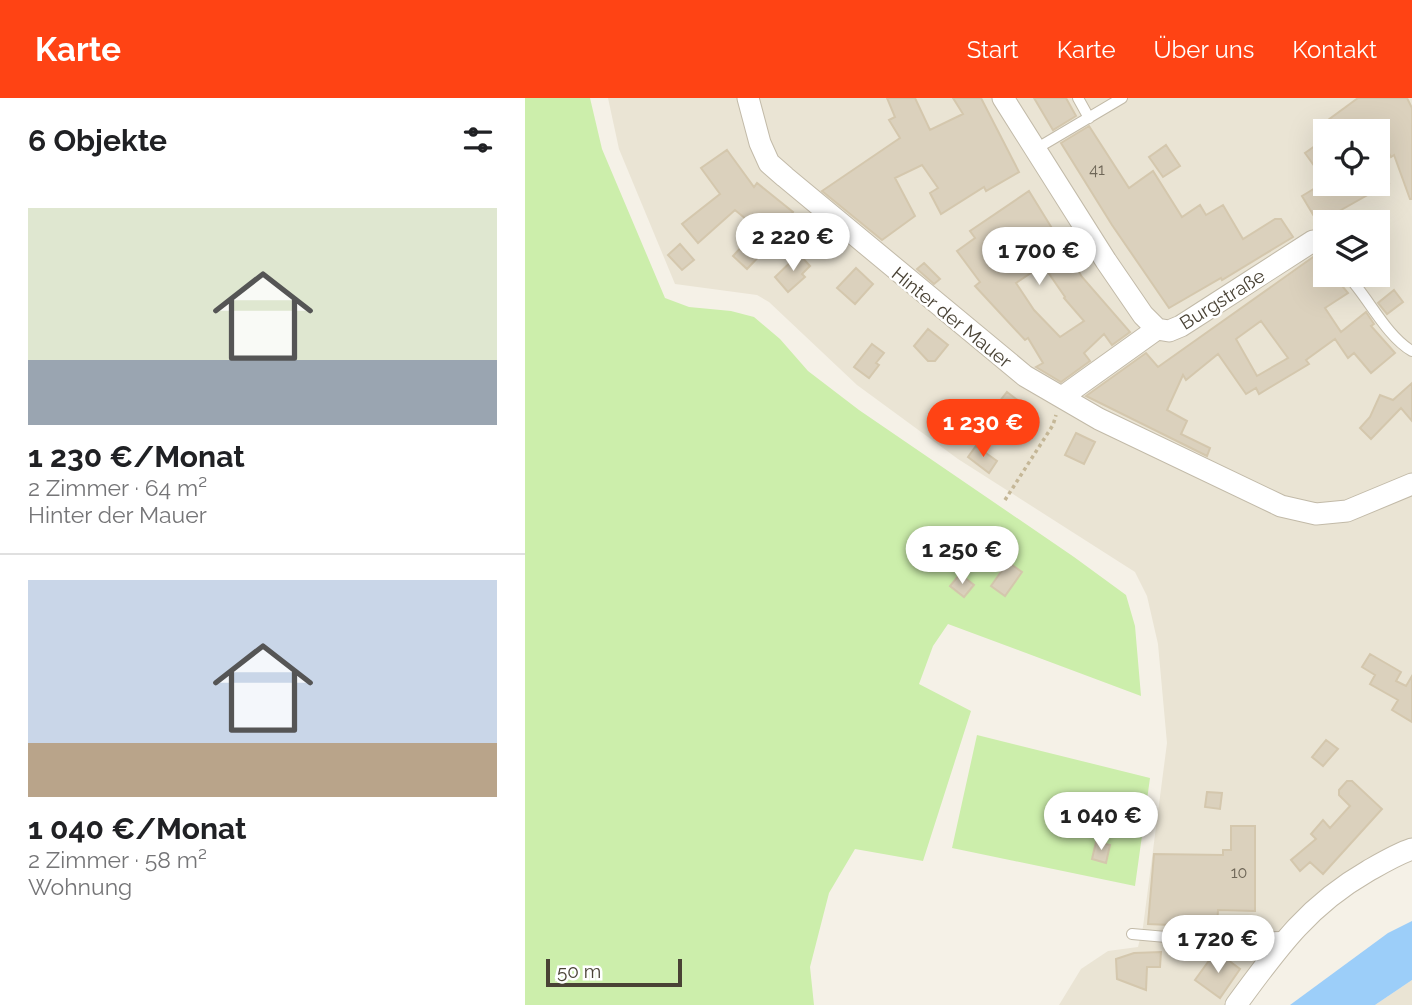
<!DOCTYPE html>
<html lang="de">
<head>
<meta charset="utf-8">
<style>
	:root { --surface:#fff; --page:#f6f6f6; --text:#202124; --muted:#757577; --line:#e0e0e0; --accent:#ff4314 }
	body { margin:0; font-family:Raleway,sans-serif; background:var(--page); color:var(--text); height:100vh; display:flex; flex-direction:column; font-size:26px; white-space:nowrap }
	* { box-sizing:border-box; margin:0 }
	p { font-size:23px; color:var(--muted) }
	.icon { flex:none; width:38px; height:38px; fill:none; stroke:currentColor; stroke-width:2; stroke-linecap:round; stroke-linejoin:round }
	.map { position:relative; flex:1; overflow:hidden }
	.drawer { display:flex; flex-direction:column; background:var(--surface); width:525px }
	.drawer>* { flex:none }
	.tools { position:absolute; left:788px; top:21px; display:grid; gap:14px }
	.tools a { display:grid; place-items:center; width:77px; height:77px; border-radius:0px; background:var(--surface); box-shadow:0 7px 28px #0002; font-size:35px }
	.scale { position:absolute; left:21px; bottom:18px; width:136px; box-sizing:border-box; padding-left:7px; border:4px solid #494235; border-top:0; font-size:19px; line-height:24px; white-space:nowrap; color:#494235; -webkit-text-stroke:5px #fff; paint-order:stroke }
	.price { position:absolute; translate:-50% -60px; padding:0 16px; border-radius:24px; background:#fff; color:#222; font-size:23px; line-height:46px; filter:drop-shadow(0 2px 4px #0008) }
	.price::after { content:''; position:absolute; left:50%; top:42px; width:21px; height:16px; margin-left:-10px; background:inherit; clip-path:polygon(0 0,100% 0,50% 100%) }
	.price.on { background:var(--accent); color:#fff }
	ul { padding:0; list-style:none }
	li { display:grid; align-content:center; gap:14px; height:371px; padding:0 28px }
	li+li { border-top:2px solid var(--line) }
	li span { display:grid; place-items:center; height:217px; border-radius:0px; color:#555 }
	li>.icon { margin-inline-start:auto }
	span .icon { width:126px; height:126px; fill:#fffc; stroke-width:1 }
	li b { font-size:30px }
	h2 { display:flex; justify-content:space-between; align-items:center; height:84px; padding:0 28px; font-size:30px }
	header { display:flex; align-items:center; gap:42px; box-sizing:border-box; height:98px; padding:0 35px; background:var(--accent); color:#fff }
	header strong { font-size:33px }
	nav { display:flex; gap:38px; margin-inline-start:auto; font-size:24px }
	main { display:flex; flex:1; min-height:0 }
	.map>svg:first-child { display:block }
</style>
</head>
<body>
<header>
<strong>Karte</strong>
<nav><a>Start</a><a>Karte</a><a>Über uns</a><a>Kontakt</a></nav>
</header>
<main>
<section class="drawer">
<h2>6 Objekte<svg class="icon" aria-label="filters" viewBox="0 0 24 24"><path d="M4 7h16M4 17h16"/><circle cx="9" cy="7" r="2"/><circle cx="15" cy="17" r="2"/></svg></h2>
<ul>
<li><span style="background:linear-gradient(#dfe7d0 70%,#9aa5b1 0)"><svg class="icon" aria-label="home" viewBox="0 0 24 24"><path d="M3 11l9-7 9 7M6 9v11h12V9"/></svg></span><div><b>1 230 €/Monat</b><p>2 Zimmer · 64 m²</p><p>Hinter der Mauer</p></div></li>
<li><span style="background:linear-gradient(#c9d6e8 75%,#b9a48a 0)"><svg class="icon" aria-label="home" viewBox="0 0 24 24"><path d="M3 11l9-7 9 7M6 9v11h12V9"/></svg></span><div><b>1 040 €/Monat</b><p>2 Zimmer · 58 m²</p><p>Wohnung</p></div></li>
</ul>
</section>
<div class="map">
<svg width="887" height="907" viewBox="0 0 887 907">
	<rect width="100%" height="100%" fill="#f5f1e7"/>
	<!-- residential -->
	<path fill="#eae4d4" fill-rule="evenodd" d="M83 0H887V745L802 789 758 827 703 907H534L556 871 583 853 613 849 618 829 642 645 633 546 622 498 610 474 433 361 332 287 244 204 232 197 150 186 94 51ZM800 33H852V86H800ZM800 124H852V177H800Z
		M887 882V907H850L856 903Z"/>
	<!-- green -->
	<path fill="#cceeab" d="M0 0H65L77 51 140 200 164 209 206 213 229 219 255 241 283 273 334 312 549 459 601 497 610 528 616 598 423 526 408 548 394 586 446 613 398 763 330 751 304 795 285 869 289 907H0Z
		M452 637 625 680 610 788 427 750Z"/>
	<!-- water -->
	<path fill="#9ccef9" d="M887 823V882L850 907H765L863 835Z"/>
	<!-- building -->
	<path fill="#dbd1bd" stroke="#d4c7ad" stroke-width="2" fill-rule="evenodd" d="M362 0H390L405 32 438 16 428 0H456L494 74 461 93 459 89 416 116 405 95 413 90 397 67 370 80 390 118 357 142 297 93 375 40 364 22 370 19Z
		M509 0H541L551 18 528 32Z
		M833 0H882L887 10V101H885L869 57 866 59 852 33H806L799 25Z
		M564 28 604 90 628 73 657 119 675 107 681 117 698 107 718 141 750 121H756L768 139 697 182 696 180 644 210 587 127 536 45Z
		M800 41V83L780 55Z
		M641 47 655 68 638 79 624 59Z
		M202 52 229 89 232 85 268 114 240 152 222 171 208 158 233 131 210 112 173 145 157 126 195 96 176 70Z
		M797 86H862L793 125 777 98Z
		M504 93 557 179 605 234 587 247 579 236 559 255 565 263 536 284 511 269 518 265 503 240 500 242 450 188 455 184 432 153 450 140 445 133ZM518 167 540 199 539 200 559 223 535 239 509 212 491 185Z
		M155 146 169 162 157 172 143 157Z
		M274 156 285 168 277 176 280 179 263 194 250 179Z
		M791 157 800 167V177H808L823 195 800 210 816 234 841 214 849 226 846 228 870 255 846 275 829 255 823 260 810 241 781 262 784 266 734 296 731 290 721 296 693 256 661 282 658 277 642 312 662 323 656 336 685 350 682 358 561 298 621 255 633 269ZM736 223 763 260 732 278 711 241Z
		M399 165 415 181 409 186 392 171Z
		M331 170 348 186 330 206 312 190Z
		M869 192 878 204 862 216 853 205Z
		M403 231 423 247 410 263H403L389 248Z
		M347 246 359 255 351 265 354 267 344 280 329 269Z
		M887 285V323L876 310 846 341 835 330 845 319 855 297 868 302Z
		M482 294 499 307 484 327 467 313Z
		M551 335 570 344 559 366 540 357Z
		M451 348 472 363 464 375 443 359Z
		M483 464 497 474 480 498 466 488Z
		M435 476 449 487 439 499 425 488Z
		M845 556 876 574 871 583 881 588 887 578V624L867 612 873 602 845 586 850 577 837 569Z
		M801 642 813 651 798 668 787 659Z
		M822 683H827L857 711 798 776 785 764 775 773 766 762 791 741 786 736 798 722 805 730 825 708 814 697V692Z
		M682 694 697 695 695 711 680 709Z
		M706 728H730V813L693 812 692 829 623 826 629 756 698 757V752H706Z
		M571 744 585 747 581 765 567 761Z
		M691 853 715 871 695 900 670 882Z
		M636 854 635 869H622L621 892 592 881 591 861 609 855Z"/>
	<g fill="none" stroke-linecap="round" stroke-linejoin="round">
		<defs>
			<path id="service" d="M553 0 564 20
				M509 52 597 0
				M788 143 800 154
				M822 177C843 199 861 238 887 253
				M607 836 664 841 761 839"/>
			<path id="minor" d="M223 0 235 45 244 65 260 79 500 278 574 321 756 408 791 416 822 413 887 386
				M478 0 581 163 618 217 632 231
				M537 299 632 231 644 233 656 228 788 143
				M711 907C752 851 782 808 843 773 857 765 872 756 887 751"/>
		</defs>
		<!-- service casing -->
		<use href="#service" stroke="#c2baa8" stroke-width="12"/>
		<!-- minor casing -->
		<use href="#minor" stroke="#c2baa8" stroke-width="23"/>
		<!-- path -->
		<path stroke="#c5b797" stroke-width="3.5" stroke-dasharray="3.5 3.5" stroke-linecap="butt" d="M480 402 528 327 531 317"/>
		<!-- service -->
		<use href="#service" stroke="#fff" stroke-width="10"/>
		<!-- minor -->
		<use href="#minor" stroke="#fff" stroke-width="21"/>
	</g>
	<g text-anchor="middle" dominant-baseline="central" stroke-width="5" stroke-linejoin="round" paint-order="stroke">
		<!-- number labels -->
		<g font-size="16" fill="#6e6657">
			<text x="572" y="71">41</text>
			<text x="714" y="774">10</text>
		</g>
		<!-- street labels -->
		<g font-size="19" fill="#494235" stroke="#fff">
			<text transform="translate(697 201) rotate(-32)">Burgstraße</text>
			<text transform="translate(427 219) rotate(39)">Hinter der Mauer</text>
		</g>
	</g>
</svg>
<div class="tools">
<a><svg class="icon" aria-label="locate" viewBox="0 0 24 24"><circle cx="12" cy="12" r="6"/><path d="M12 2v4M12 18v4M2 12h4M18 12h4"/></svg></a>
<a><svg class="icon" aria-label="layers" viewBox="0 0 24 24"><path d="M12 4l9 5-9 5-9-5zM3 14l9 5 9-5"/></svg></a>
</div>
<div class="scale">50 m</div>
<b class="price" style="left:268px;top:175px">2 220 €</b>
<b class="price" style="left:514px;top:189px">1 700 €</b>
<b class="price on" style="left:458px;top:361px">1 230 €</b>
<b class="price" style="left:437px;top:488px">1 250 €</b>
<b class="price" style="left:576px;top:754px">1 040 €</b>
<b class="price" style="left:693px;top:877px">1 720 €</b>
</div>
</main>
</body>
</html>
